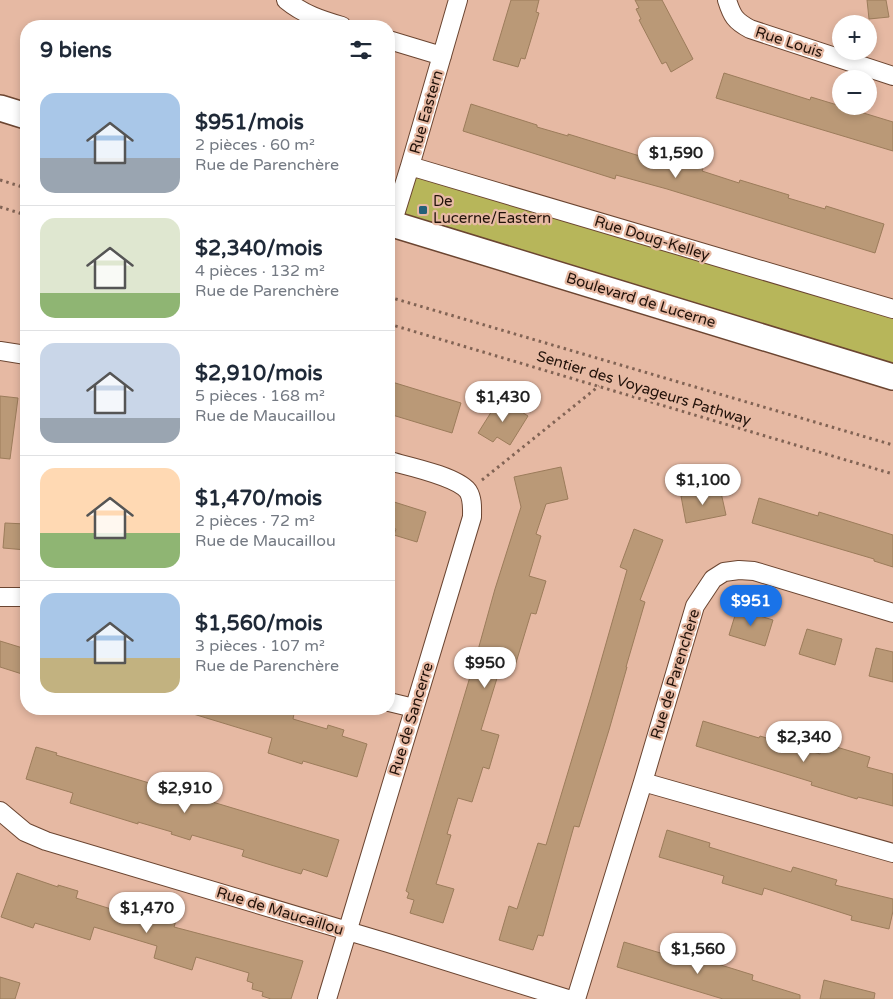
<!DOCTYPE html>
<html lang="fr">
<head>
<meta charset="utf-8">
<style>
	:root { --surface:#fff; --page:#f6f6f7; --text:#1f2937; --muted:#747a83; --line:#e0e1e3; --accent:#1a73e8 }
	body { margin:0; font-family:"Varela Round",sans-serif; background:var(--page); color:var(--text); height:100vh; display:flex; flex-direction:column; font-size:19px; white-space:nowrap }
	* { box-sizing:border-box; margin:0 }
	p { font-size:16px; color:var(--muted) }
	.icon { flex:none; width:28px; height:28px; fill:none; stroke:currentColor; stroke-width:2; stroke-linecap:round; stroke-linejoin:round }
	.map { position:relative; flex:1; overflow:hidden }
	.side { position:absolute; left:20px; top:20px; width:375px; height:695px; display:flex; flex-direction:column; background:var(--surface); border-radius:20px; box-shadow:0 2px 8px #0003 }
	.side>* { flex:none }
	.buttons { position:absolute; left:832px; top:15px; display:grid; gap:10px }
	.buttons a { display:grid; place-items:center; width:45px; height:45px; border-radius:50%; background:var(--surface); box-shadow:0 2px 8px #0003; font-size:25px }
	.price { position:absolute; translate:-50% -42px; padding:0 11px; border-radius:18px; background:#fff; color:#222; font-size:16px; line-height:32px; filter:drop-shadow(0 1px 2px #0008) }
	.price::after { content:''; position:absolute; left:50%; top:30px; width:15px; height:11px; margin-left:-8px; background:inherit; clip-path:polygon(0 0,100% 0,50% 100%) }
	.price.active { background:var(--accent); color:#fff }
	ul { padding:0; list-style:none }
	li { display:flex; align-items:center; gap:15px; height:125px; padding:0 20px }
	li+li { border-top:1px solid var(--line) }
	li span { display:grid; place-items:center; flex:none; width:140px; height:100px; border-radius:15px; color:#555 }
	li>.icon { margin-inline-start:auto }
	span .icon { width:60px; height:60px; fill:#fffc; stroke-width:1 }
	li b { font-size:21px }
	h2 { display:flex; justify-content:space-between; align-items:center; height:60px; padding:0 20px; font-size:21px }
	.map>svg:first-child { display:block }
</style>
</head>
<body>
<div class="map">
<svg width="893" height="999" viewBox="0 0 893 999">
	<rect width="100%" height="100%" fill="#e6b9a3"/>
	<!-- green -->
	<path fill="#b7b65a" d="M410 166 893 309V377L392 224Z"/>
	<!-- building -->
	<path fill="#ba9977" stroke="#9c7c5b" d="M511 0H539L536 12 539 13 525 59 521 58 518 67 493 60Z
		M635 0H662L693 59 671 72 666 62 662 64 639 20 641 19 636 9 639 8Z
		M867 0H886L889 17 869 19Z
		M724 73 810 100 811 97 893 122V151L716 98Z
		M471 104 537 125V127L568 136V134L643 157 644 154 654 157V155L703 169 702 171 739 183 740 180 789 195 788 198 825 209 826 206 874 221 884 224 875 253 667 189 616 175 615 179 463 131Z
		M392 382 461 403 452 433 389 414V394Z
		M0 396 18 398 10 459 0 458Z
		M500 398 528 416 510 445 497 437 493 442 478 433Z
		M561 467 568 499 546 504 536 534 541 536 529 576 546 581 536 614 531 613 515 666 502 662 481 730 499 735 489 769 483 767 472 802 458 798 447 834 451 835 436 884 454 889 443 923 410 913 414 900 407 898 409 893 406 891 478 650 495 589 521 507 514 477Z
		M720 488 726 515 686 523 681 496Z
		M759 498 818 516 819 512 893 535V567L874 561V559L752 523Z
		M391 501 426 512 417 542 394 535 396 529 389 527V510Z
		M5 523 26 524V550L3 548Z
		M634 529 663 540 640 600 645 602 626 667H627L609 730 579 827 574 826 543 936 538 935 533 950 499 940 509 906 517 909 538 843 546 845 591 696 627 570 620 567Z
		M737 609 773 620 765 646 729 635Z
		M807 629 842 639 835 665 799 654Z
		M0 641 26 649V659L22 674 0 667Z
		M876 648 893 652V682L869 676Z
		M190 709H279L294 714 293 719 327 729 328 725 344 730 342 736 367 744 357 777 303 761 302 764 268 753 272 738 190 713Z
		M703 721 759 738 760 736 820 754 823 743 870 757 867 767 893 774V806L858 797 857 799 811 785 812 782 696 746Z
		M36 747 57 753 56 755 339 840 327 877 303 869 301 874 271 865 242 856 244 850 192 835 190 840 171 834 172 832 138 822V824L70 803 73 793 26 779Z
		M667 830 710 843 709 847 791 872 793 867 837 880 835 885 893 899V911L889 929 851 920 852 916 764 888 762 895 722 883 724 876 659 857Z
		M17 873 58 887V885L78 891 76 898 111 909 113 903 158 915 176 921 174 927 303 961 291 999H271L262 996 263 992 252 989 253 983 247 981 249 973 196 957 192 970 154 958 157 946 94 927 90 940 35 923 33 928 1 917Z
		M624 942 677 958 679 952 753 975 752 980 800 995V999H723L617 967Z
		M0 977 20 983 15 999H0Z
		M824 980 875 993 874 999H820Z"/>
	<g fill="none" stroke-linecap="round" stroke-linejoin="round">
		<defs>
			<path id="minor" d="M286 0C303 14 321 20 342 26
				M727 0C732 16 735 21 750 29L893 76
				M389 40 442 56
				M410 166 893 309
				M392 224 410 166 458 0
				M0 351 26 355
				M0 597H26
				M389 702 414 708
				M643 782 893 853
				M0 811 25 832 46 841 388 943 568 999
				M327 999 472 517C472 509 473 499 468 491 456 476 407 466 389 461
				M576 999 643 782 695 606 713 579 724 572 739 570 754 571 893 613"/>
			<path id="secondary" d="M0 108 26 116
				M389 223 893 377"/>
		</defs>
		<!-- minor casing -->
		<use href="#minor" stroke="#6b4531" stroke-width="20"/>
		<!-- secondary casing -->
		<use href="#secondary" stroke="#6b4531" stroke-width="28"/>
		<!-- path -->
		<path stroke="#816354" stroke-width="3" stroke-dasharray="2.5 4" stroke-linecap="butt" d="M0 180 26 188
			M0 207 26 215
			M389 297 893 445
			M389 324 893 474
			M482 480 599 386"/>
		<!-- minor -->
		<use href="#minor" stroke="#fff" stroke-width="18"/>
		<!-- secondary -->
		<use href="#secondary" stroke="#fff" stroke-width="25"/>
	</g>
	<!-- markers -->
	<rect fill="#246078" stroke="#e6b9a3" stroke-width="2" x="418" y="205" width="10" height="10" rx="2.5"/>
	<g text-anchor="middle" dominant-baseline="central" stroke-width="4.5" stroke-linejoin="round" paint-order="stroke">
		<!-- street labels -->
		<g font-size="15" fill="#22120a" stroke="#e6b9a3">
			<text transform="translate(789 42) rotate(18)">Rue Louis</text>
			<text transform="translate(426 112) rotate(-74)">Rue Eastern</text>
			<text transform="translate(652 238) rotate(17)">Rue Doug-Kelley</text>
			<text transform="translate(641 300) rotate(17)">Boulevard de Lucerne</text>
			<text transform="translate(644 388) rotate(17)">Sentier des Voyageurs Pathway</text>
			<text transform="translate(675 674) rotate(-73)">Rue de Parenchère</text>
			<text transform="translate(411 719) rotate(-73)">Rue de Sancerre</text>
			<text transform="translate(280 911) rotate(17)">Rue de Maucaillou</text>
		</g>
		<!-- poi labels -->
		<g font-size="15" fill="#22120a" stroke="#e6b9a3" text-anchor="start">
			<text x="433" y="201">De<tspan x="433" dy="17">Lucerne/Eastern</tspan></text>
		</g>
	</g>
</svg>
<div class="buttons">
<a>+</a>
<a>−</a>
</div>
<b class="price" style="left:676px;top:179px">$1,590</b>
<b class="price" style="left:503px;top:423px">$1,430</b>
<b class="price" style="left:703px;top:506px">$1,100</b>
<b class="price active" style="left:751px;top:627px">$951</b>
<b class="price" style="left:485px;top:689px">$950</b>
<b class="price" style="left:804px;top:763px">$2,340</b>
<b class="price" style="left:185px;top:814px">$2,910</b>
<b class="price" style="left:147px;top:934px">$1,470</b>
<b class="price" style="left:698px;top:975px">$1,560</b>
<section class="side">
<h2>9 biens<svg class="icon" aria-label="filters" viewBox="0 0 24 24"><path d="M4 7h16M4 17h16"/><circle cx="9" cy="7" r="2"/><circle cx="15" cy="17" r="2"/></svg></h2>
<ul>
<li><span style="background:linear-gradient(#a9c7e8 65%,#9aa5b1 0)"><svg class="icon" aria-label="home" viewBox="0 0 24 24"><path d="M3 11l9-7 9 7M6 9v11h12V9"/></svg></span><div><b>$951/mois</b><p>2 pièces · 60 m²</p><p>Rue de Parenchère</p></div></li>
<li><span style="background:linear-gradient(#dfe7d0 75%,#8fb573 0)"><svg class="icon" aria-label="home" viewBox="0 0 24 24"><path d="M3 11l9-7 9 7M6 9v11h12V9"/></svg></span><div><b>$2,340/mois</b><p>4 pièces · 132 m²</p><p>Rue de Parenchère</p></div></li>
<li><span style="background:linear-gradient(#c9d6e8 75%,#9aa5b1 0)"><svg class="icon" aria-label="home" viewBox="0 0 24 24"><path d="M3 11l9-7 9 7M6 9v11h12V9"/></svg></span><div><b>$2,910/mois</b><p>5 pièces · 168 m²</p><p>Rue de Maucaillou</p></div></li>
<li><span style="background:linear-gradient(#ffd9b3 65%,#8fb573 0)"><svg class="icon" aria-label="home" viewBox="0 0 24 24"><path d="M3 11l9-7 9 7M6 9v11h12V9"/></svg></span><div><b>$1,470/mois</b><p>2 pièces · 72 m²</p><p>Rue de Maucaillou</p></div></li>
<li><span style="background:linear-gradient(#a9c7e8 65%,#c2b280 0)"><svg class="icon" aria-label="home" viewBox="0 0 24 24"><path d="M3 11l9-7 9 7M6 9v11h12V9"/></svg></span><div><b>$1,560/mois</b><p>3 pièces · 107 m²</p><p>Rue de Parenchère</p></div></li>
</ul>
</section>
</div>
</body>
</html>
